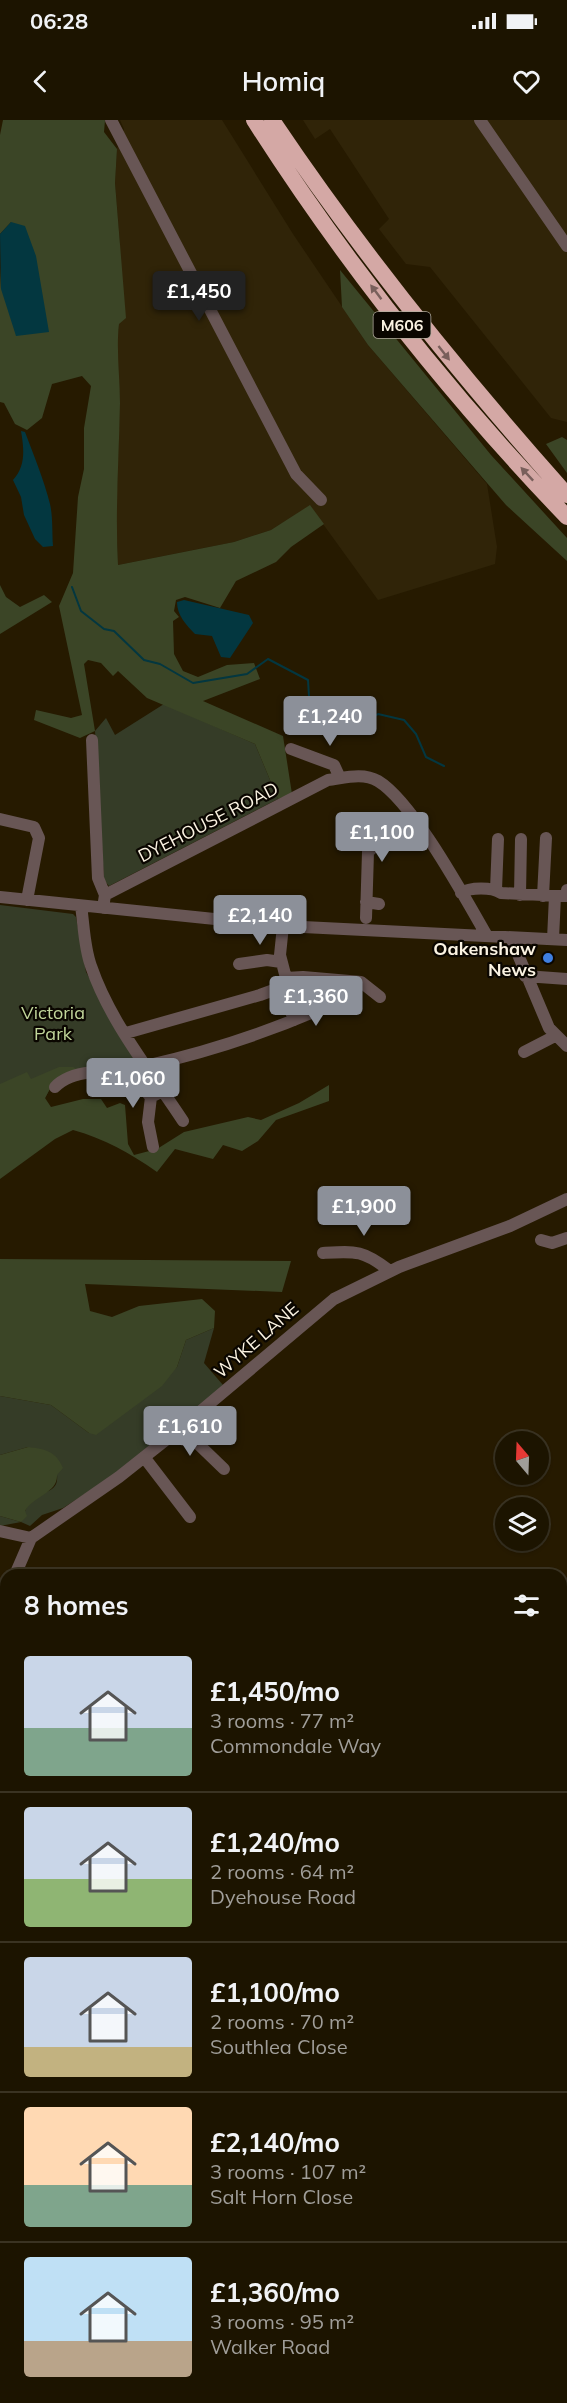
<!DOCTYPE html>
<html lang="en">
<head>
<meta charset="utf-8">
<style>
	:root { --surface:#1c1400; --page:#29210f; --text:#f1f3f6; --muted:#a09e99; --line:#3a3322; --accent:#8c9099 }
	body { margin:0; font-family:Mulish,sans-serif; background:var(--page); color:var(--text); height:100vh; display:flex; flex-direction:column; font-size:22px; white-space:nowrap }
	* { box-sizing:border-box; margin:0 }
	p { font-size:20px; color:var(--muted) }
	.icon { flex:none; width:33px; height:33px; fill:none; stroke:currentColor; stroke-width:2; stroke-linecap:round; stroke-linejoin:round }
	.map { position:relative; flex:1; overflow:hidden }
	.side { position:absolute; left:0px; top:1449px; width:567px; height:834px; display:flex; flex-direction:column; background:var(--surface); border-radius:18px 18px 0 0; box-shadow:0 2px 4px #0004,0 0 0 2px var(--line) }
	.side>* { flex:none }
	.needle { width:39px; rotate:341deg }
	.fabs { position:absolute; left:495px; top:1311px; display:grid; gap:12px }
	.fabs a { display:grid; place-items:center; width:54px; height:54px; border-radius:50%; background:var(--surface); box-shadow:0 2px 4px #0004,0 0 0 2px var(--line); font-size:30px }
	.price { position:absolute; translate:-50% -51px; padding:0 14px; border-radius:6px; background:var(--accent); color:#fff; font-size:20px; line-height:39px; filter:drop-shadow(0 2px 3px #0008) }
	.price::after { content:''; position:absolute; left:50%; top:36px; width:18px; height:14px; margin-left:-9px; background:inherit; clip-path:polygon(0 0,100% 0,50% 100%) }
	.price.current { background:#222; color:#fff }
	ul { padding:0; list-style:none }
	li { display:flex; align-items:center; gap:18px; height:150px; padding:0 24px }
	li+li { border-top:2px solid var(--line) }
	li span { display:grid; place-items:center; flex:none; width:168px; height:120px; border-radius:6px; color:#555 }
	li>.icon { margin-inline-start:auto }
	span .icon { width:72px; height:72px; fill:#fffc; stroke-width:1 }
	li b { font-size:26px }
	h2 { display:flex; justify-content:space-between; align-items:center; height:72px; padding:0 24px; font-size:26px }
	.status { display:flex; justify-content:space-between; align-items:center; height:42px; padding:0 30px; background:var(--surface); direction:ltr }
	.status svg { height:16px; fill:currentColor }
	header { display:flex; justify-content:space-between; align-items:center; height:78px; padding:0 24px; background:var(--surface); font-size:27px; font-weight:600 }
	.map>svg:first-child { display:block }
</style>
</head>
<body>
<div class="status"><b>06:28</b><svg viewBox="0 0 49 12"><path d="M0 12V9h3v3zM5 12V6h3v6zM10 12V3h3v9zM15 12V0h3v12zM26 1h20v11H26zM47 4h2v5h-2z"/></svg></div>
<header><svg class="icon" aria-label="back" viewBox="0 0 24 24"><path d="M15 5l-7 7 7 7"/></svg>Homiq<svg class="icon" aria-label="heart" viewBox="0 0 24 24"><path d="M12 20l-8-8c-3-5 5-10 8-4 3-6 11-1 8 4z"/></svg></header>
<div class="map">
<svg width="567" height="2283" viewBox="0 0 567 2283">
	<rect width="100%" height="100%" fill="#261a00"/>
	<!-- built -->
	<path fill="#302408" d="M120 0H222L293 114 368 225 487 364 497 427 495 444 378 480 310 386 271 410 234 422 118 445 116 398 120 280 117 223 119 204 120 124 115 63 117 29 124 9Z
		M303 0H567V302L551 298 430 147 406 144 379 109 389 99 330 9 315 19Z
		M6 1746V2277H197V2283H0V1747Z"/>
	<!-- green -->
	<path fill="#353c27" d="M164 584 255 624 278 679 109 766 104 760 95 611 106 598 115 615Z
		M0 785 73 794 76 797 86 852 151 968C112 934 98 950 53 963L45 978 0 1010Z
		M214 1208 204 1243 223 1265 196 1291 108 1359 63 1388 42 1395 30 1406 21 1402 0 1406V1396L21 1402C24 1395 26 1385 32 1380 43 1370 59 1373 57 1355L28 1327 0 1335V1276L51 1285 89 1313 177 1247 186 1220Z
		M154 2277H197V2283H107Z"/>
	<!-- forest -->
	<path fill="#3b4526" d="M3 0H105L104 12 117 29 115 63 126 198 119 204C116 231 120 256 120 283 119 337 115 390 118 445L234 422 271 410 310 385 324 404 291 427 276 442 236 461 220 488 185 477 176 480 174 491 179 497 173 501 174 534 183 551 198 557 227 545 254 543 260 559 203 581 283 616 292 674 278 679 255 624 147 578 118 551 113 556 101 543 88 540 84 544 95 611 80 618 34 600 36 590 71 598 82 595 59 486 73 453 78 377 84 349V308L91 266 82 256 52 264 42 298 27 310 15 304 4 283 0 282V147L1 169 11 102 0 114V15Z
		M340 150 491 335 567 418V441L506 385 368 225 342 187Z
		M562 317 567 320V353L546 324Z
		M0 465 6 477 20 487 44 475 52 482 0 514Z
		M59 947H73L80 951 53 963 45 978 51 987 83 979H101L107 988 120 983 125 985 128 1024 134 1035 157 1029 184 1012 248 997 261 1000 299 983 329 965V981L276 1000 258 1021 242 1031 223 1025 213 1039 175 1029 157 1052C130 1033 105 1019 73 1010L55 1019 0 1059V964L27 952 31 959Z
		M0 1139 291 1141 282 1172 85 1164 90 1191 112 1197 139 1186 202 1179 215 1191 214 1208 186 1220 177 1247 162 1266 96 1315 89 1313 51 1285 0 1276Z
		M28 1327C45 1329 56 1331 63 1348L57 1355C58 1373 35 1375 25 1391L27 1396 21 1402 0 1396V1335Z"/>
	<!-- water -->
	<path fill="#033740" d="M11 102 25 106 36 136 49 212 16 216 1 169 0 114Z
		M21 311 25 312C34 336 44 360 50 384 53 397 52 413 53 426L43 427 35 419 24 395 21 377 13 360C26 346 24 329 21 311Z
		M184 480 249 495 253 503 230 538 221 537 212 516 195 514C186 505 177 495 177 482Z"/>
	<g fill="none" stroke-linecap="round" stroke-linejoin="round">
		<!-- stream -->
		<path stroke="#033740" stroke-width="2" d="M72 467 81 491 104 509 114 511 144 540 160 544 193 563 247 554 268 539 308 560 310 593 319 609 359 607 378 594 404 600 416 614 426 637 444 646"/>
		<!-- minor -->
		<path stroke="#685655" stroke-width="12" d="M111 0 296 354 321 380
			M480 0 567 126
			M92 620 98 758 105 775
			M291 629 334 645 340 658
			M0 699 34 707 39 718 27 780
			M496 770 498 719
			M461 773C470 767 492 767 501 773L563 776H567V770
			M520 775 521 719
			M543 776 546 718
			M0 777 283 806 567 820
			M366 782 379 784
			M81 786C84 805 84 827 91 846 110 902 151 952 183 1001
			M103 788 105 775 328 660C344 658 363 652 378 661 413 682 465 778 487 816
			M366 798 368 732 411 694
			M283 806 280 835 286 858 282 867 294 900
			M511 818 549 908 567 926
			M553 819 555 776
			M239 844 267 840 281 842
			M525 856 567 859
			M286 858 303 857 361 862 380 877
			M126 913 260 875 282 867
			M524 932 555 916
			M145 946C208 932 266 913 325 887
			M55 967C70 951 110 947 131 957 138 961 145 971 151 977
			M153 1027 148 1002 151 977 157 974
			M541 1120 552 1123 567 1118
			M323 1133C356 1131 363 1130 390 1151
			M177 1311 184 1320 195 1321 224 1349
			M144 1337 190 1397
			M0 1411 31 1418
			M15 1455 31 1418 119 1357 177 1311 334 1179 399 1147 510 1106 567 1079
			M0 1490 6 1476
			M0 1844 6 1843"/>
		<!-- highway -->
		<path stroke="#d4a8a5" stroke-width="16" d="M254 0C344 141 451 276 567 397
			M272 0C361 133 461 256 567 375"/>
	</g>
	<!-- one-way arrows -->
	<defs><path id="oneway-solid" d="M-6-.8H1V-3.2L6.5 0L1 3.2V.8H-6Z" transform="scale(1.5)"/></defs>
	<g fill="#795f5b">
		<use href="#oneway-solid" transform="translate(376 172) rotate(-127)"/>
		<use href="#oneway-solid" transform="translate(444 233) rotate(52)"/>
		<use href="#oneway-solid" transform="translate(527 354) rotate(-133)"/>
	</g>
	<!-- markers -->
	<circle fill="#3f7fe0" stroke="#0a0600" stroke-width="2" cx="548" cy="838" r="6"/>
	<g text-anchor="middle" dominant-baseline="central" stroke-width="4.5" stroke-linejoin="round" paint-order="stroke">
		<!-- shield labels -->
		<rect fill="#0a0600" stroke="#b3ac9e" stroke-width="1.5" x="373.5" y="192" width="57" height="26" rx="4.5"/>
		<g font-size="16" font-weight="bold" fill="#fbf3e2">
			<text x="402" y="205">M606</text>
		</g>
		<!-- street labels -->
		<g font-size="18" fill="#fbf3e2" stroke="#0a0600">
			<text transform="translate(208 702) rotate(-27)">DYEHOUSE ROAD</text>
			<text transform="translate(256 1220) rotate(-41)">WYKE LANE</text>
		</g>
		<!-- poi labels -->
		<g font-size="18" font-weight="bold" fill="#fbf3e2" stroke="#0a0600" text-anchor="end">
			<text x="536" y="828">Oakenshaw<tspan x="536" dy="21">News</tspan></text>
		</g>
		<!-- park labels -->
		<g font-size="18" fill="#c1d69a" stroke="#0a0600">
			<text x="53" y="892">Victoria<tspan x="53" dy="21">Park</tspan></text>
		</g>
	</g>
</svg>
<div class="fabs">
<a><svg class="needle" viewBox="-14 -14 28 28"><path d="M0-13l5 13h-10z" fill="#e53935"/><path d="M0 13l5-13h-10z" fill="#a09e99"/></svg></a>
<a><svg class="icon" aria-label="layers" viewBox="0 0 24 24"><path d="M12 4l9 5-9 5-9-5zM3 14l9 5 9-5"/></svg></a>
</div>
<b class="price current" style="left:199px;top:202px">£1,450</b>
<b class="price" style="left:330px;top:627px">£1,240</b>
<b class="price" style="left:382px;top:743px">£1,100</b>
<b class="price" style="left:260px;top:826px">£2,140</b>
<b class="price" style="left:316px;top:907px">£1,360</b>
<b class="price" style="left:133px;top:989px">£1,060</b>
<b class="price" style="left:364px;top:1117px">£1,900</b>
<b class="price" style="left:190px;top:1337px">£1,610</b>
<section class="side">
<h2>8 homes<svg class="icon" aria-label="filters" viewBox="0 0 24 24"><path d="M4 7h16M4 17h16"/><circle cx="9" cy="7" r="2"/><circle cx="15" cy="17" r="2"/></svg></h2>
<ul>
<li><span style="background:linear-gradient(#c9d6e8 60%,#7fa58c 0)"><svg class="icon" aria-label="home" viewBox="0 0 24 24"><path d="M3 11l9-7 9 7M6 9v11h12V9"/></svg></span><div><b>£1,450/mo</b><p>3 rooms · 77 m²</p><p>Commondale Way</p></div></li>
<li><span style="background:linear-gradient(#c9d6e8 60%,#8fb573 0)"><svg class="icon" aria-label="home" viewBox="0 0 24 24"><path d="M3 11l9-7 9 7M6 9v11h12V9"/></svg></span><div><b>£1,240/mo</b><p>2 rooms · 64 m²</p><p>Dyehouse Road</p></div></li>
<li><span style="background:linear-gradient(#c9d6e8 75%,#c2b280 0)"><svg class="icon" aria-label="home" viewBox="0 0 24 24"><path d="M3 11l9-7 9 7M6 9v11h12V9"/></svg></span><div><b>£1,100/mo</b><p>2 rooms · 70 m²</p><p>Southlea Close</p></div></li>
<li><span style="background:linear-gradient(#ffd9b3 65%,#7fa58c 0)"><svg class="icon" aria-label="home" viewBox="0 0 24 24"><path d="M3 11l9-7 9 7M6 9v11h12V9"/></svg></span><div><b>£2,140/mo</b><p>3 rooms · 107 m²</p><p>Salt Horn Close</p></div></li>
<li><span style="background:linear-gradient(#bfe0f5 70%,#b9a48a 0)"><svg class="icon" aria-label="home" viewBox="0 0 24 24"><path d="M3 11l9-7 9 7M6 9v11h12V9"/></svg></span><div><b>£1,360/mo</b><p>3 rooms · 95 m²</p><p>Walker Road</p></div></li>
</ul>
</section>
</div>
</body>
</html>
